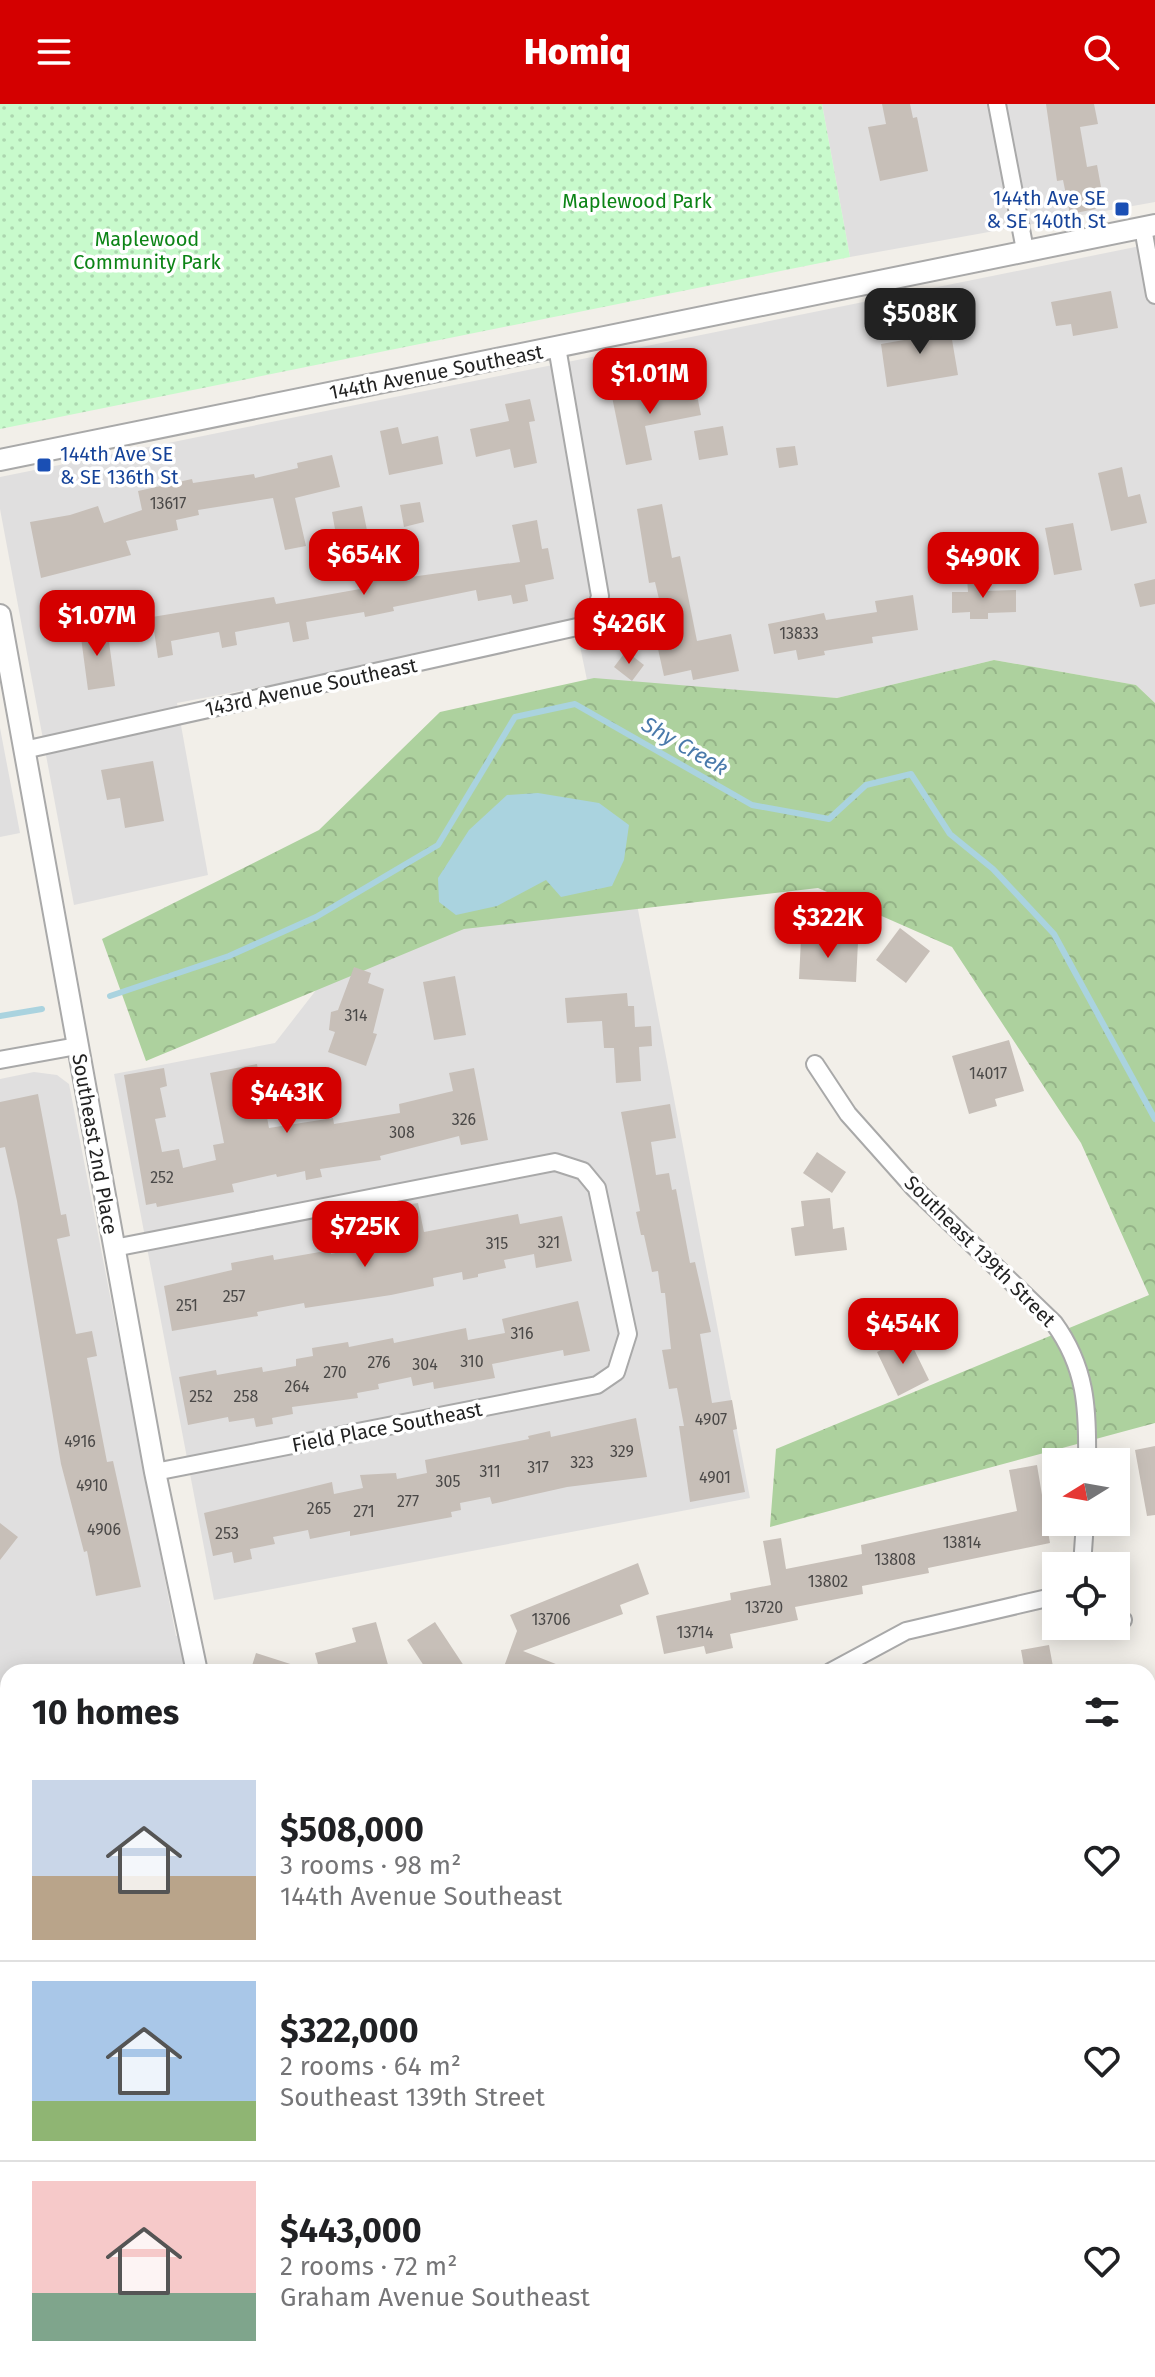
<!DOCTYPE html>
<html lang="en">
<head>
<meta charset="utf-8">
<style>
	:root { --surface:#fff; --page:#f6f6f6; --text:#202124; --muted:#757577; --line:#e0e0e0; --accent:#d40000 }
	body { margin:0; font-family:"Fira Sans",sans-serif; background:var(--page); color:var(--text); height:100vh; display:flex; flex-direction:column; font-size:30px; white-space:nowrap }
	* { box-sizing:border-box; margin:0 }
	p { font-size:26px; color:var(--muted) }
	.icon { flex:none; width:44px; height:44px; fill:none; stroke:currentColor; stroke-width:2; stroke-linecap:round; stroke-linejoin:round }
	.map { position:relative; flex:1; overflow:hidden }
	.drawer { position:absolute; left:0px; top:1560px; width:1156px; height:714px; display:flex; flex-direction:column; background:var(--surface); border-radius:24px 24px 0 0; box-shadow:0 4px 20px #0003 }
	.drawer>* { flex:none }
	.needle { width:52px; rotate:259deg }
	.tools { position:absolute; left:1042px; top:1344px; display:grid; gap:16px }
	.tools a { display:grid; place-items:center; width:88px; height:88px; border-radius:0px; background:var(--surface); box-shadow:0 4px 20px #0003; font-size:40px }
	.price { position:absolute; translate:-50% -68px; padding:0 18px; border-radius:16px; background:var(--accent); color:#fff; font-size:26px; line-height:52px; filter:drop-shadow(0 2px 4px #0008) }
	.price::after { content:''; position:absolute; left:50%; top:48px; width:24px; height:18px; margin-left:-12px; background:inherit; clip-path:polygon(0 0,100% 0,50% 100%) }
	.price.active { background:#222; color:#fff }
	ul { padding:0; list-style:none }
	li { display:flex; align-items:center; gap:24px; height:200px; padding:0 32px }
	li+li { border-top:2px solid var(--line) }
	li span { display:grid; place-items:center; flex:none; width:224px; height:160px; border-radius:0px; color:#555 }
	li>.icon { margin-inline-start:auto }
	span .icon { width:96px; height:96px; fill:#fffc; stroke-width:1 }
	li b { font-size:34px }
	h2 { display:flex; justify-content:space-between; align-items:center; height:96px; padding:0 32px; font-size:34px }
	header { display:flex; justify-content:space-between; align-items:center; height:104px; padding:0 32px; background:var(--accent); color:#fff; font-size:36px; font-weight:800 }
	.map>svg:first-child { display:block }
</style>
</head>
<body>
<header><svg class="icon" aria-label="menu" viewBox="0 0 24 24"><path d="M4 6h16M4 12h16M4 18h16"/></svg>Homiq<svg class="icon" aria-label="search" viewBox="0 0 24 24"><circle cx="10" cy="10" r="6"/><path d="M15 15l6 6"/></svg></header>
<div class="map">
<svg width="1155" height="2273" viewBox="0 0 1155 2273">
	<defs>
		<pattern id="forest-crowns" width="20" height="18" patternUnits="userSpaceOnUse" patternTransform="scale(2)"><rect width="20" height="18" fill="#add19e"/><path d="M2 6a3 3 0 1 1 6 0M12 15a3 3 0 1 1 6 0" fill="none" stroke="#95b388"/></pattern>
		<pattern id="park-dots" width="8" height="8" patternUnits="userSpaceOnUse" patternTransform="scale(2)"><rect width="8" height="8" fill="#c8facc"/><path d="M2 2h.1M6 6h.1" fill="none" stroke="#acd6af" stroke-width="1.8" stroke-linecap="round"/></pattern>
	</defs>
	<rect width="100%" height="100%" fill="#f2efe9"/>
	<!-- residential -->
	<path fill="#e0dfdf" d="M822 0H1155V98L850 153Z
		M1155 139V599L1136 581 994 556 837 594 587 576 576 523 177 599 208 771 74 801 0 405V373Z
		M0 624 20 729 0 733Z
		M608 648 750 1394 214 1496 114 970 275 939 482 672Z
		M34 968 57 971 69 980 176 1532 188 1530 195 1568H8V2145L0 2147V975Z
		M1148 2115 1155 2125V2273H0V2165L8 2163V2266H1148Z"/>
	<!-- forest -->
	<path fill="url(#forest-crowns)" d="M994 556 1136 581 1155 599V1319L770 1423 776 1345 1149 1191 1081 1039 952 843 818 784 464 825 146 957 102 835 319 726 440 608 594 574 837 594Z
		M1148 1672 1155 1673V2127L1148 2120Z
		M248 2266H436L416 2273H248Z"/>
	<!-- park -->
	<path fill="url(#park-dots)" d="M0 0H822L850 153 0 325Z"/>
	<!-- water -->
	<path fill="#aad3df" d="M538 689 599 699 629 721 624 756 612 782 561 793 546 776 497 802 456 811 439 798 438 774 469 726 507 691Z"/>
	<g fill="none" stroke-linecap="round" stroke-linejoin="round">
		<!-- stream -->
		<path stroke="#aad3df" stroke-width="6" d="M110 892 229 852 316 813 438 741 515 613 575 600 752 701 829 715 866 681 911 670 950 730 993 765 1054 830 1155 1015
			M0 912 42 905
			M1148 1896 1155 1897
			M326 2273 328 2266"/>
	</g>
	<!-- building -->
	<path fill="#c7bfb8" d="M882 0H910L913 14 917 13 928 67 880 77 868 23 886 20Z
		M1046 0H1094L1098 20 1080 23 1087 63 1097 61 1101 83 1092 85 1096 105 1070 110 1063 76 1057 77Z
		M1111 187 1118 224 1073 232 1071 220 1056 222 1051 198Z
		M949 218 958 271 887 283 881 240 904 236 903 226Z
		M695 281 701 311 645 322 652 356 626 361 611 288 636 283 638 292Z
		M530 295 535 317 529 318 537 359 514 364 510 345 476 353 470 325 509 317 505 300Z
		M723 322 728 351 699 356 694 327Z
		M398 323 402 340 438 332 443 360 389 371 380 327Z
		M795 342 798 361 779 364 776 344Z
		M332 351 340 383 295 394 306 442 285 446 273 394 198 406 199 411 176 416 178 426 126 437 131 451 41 474 30 418 70 411 98 402 104 419 142 406 138 387 192 375 193 379 254 370 255 374 298 364 297 359Z
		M1122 363 1128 393 1140 390 1147 419 1111 427 1098 369Z
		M420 398 424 418 404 423 400 401Z
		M662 400 672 454 680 452 697 537 731 530 739 567 693 576 691 566 664 572 658 545 670 542 655 478 649 479 637 405Z
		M362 402 368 431 337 437 332 408Z
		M537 416 542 445 548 444 554 475 525 481 528 497 513 500 511 491 478 497 476 486 393 503 394 507 365 513 364 508 306 518 309 535 293 538 289 518 235 528 237 541 222 544 219 528 171 537 173 551 158 554 152 513 274 493 276 500 360 485 356 463 386 458 389 476 520 458 512 421Z
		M1073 419 1082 466 1054 471 1045 424Z
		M984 473V487L1016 486V508L988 509V515H970V508L952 509V488H968L967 474Z
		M1155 475V500L1140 503 1134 480Z
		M913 491 918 526 872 533 873 539 824 547 825 551 798 556 796 546 774 550 768 520 824 509 826 516 877 508 875 497Z
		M107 523 115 582 88 586 80 526Z
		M626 547 644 561 632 577 614 563Z
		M153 657 164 717 125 724 120 694 107 696 101 666Z
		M900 824 930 847 906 879 876 856Z
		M801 835 858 838 856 878 799 875Z
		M354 863 371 869 368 879 384 885 373 929 377 930 366 962 328 948 335 928 329 926 331 908 338 906Z
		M455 872 466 931 434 936 423 878Z
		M627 889 628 902H634L635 923 651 922 652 942 639 943 641 977 616 979 614 944H604L602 917 567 919 565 894Z
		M1009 936 1024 987 995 995 997 1002 969 1010 952 952Z
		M257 960 269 1024 333 1014 334 1020 400 1009 399 1000 453 987 449 969 474 964 488 1036 461 1041 459 1032 380 1052 381 1056 320 1065 322 1073 306 1076 305 1067 277 1073 276 1070 232 1080 234 1088 157 1103 156 1099 146 1101 124 971 164 964 167 982 160 984 166 1013 155 1015 162 1048 179 1045 183 1064 216 1056 213 1041 224 1039 210 969Z
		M38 990 61 1111 66 1110 70 1132 57 1135 76 1230 92 1227 97 1252 87 1254 107 1358 113 1357 141 1483 96 1492 87 1447 84 1448 61 1360 17 1097 5 1043 0 1044V998Z
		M670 1000 676 1034 651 1038 656 1071 669 1069 672 1086 676 1085 690 1159 695 1158 711 1228 700 1230 712 1299 732 1296 737 1325 733 1326 745 1388 690 1398 679 1322H684L677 1284 669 1285 662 1246 671 1245 665 1189H661L658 1167 652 1168 644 1131H641L636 1108 640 1107 621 1008Z
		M817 1048 846 1068 832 1089 803 1069Z
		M830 1094 833 1125 844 1123 847 1146 795 1152 791 1124 804 1122 801 1097Z
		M418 1099 424 1128 518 1110 520 1120 562 1112 572 1157 536 1164 534 1150 504 1156 506 1164 478 1170V1173L463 1176 462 1168 433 1174 434 1182 391 1191 305 1204 304 1199 257 1208 258 1212 172 1227 164 1182 232 1166 231 1159 273 1151 274 1156 331 1146V1150L410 1133 405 1101Z
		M578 1197 590 1247 564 1252 563 1246 492 1260 495 1274 434 1285 433 1278 413 1282 411 1273 378 1280 379 1285 357 1289 358 1294 292 1303 293 1310 272 1314 273 1320 256 1323 254 1314 229 1318 228 1313 188 1321 179 1273 216 1266 217 1271 262 1263 263 1268 296 1262V1255L313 1252 312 1244 348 1238 349 1243 393 1234 394 1239 466 1224 468 1236 505 1229 502 1215Z
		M908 1233 929 1276 898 1292 877 1248Z
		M636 1314 647 1373 567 1383 492 1400 490 1393 460 1399 461 1406 451 1408 452 1413 350 1432V1427L310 1435 308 1426 273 1433 275 1440 250 1445 252 1455 234 1459 232 1448 213 1452 204 1409 332 1378 334 1390 363 1384 360 1371 396 1369 397 1375 427 1369 425 1356 529 1335 528 1332 550 1327 551 1333Z
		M1155 1342V1411L1147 1412 1135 1346Z
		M1037 1361 1050 1439 928 1464 929 1469 862 1482 863 1490 795 1503 798 1516 730 1530 733 1544 706 1550 704 1542 664 1550 656 1512 731 1496 730 1489 771 1481 763 1437 781 1434 786 1465 862 1450 861 1441 1017 1407 1009 1366Z
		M0 1419 18 1433 0 1456Z
		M638 1459 649 1490 620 1501 623 1510 523 1547 576 1568H502L517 1527 510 1511Z
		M376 1518 390 1568H320L315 1549 356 1538 352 1524Z
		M435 1518 468 1568H428L407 1536Z
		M1049 1541 1054 1568H1025L1021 1546Z
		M256 1549 306 1565V1568H250Z"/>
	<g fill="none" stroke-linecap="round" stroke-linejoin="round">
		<defs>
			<path id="minor" d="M997 0 1025 146
				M1143 124 1155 191
				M24 646 586 521 594 513 600 492 557 243
				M0 956 77 942
				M815 960 848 1010 914 1084 1054 1219C1086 1263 1088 1304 1087 1358
				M114 1144 555 1058 583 1067 597 1084 628 1230 616 1268 597 1281 155 1368
				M1082 1462 1085 1418
				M1116 1511 1123 1516
				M830 1568 906 1527 1056 1492
				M0 2227 9 2273
				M767 2266 772 2273
				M1070 2266 1075 2273
				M682 2273 693 2266"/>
			<path id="tertiary" d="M0 356 1155 121
				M0 511 155 1368 197 1568
				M0 2154 8 2153"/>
		</defs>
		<!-- minor casing -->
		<use href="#minor" stroke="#a9a9a9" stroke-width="20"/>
		<!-- tertiary casing -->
		<use href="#tertiary" stroke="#a9a9a9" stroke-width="24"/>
		<!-- minor -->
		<use href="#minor" stroke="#fff" stroke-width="16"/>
		<!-- tertiary -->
		<use href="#tertiary" stroke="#fff" stroke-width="20"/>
	</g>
	<!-- markers -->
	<g fill="#1a4fb4" stroke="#fff" stroke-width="3">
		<rect x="1114" y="97" width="16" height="16" rx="4"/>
		<rect x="36" y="353" width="16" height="16" rx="4"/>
	</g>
	<g text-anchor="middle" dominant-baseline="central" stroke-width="7" stroke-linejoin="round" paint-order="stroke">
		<!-- number labels -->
		<g font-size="16" fill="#4b4948">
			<text x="168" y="399">13617</text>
			<text x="799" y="529">13833</text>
			<text x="356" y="911">314</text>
			<text x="988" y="969">14017</text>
			<text x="464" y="1015">326</text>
			<text x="402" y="1028">308</text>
			<text x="162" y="1073">252</text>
			<text x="549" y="1138">321</text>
			<text x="497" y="1139">315</text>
			<text x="234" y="1192">257</text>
			<text x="187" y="1201">251</text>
			<text x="522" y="1229">316</text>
			<text x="472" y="1257">310</text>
			<text x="379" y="1258">276</text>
			<text x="425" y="1260">304</text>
			<text x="335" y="1268">270</text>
			<text x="297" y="1282">264</text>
			<text x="201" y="1292">252</text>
			<text x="246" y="1292">258</text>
			<text x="711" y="1315">4907</text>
			<text x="80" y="1337">4916</text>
			<text x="622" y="1347">329</text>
			<text x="582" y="1358">323</text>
			<text x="538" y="1363">317</text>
			<text x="490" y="1367">311</text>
			<text x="715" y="1373">4901</text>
			<text x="448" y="1377">305</text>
			<text x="92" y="1381">4910</text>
			<text x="408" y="1397">277</text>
			<text x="319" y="1404">265</text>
			<text x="364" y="1407">271</text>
			<text x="104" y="1425">4906</text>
			<text x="227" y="1429">253</text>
			<text x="962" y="1438">13814</text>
			<text x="895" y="1455">13808</text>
			<text x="828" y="1477">13802</text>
			<text x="764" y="1503">13720</text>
			<text x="551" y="1515">13706</text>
			<text x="695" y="1528">13714</text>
		</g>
		<!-- transit labels -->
		<g font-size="20" fill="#164399" stroke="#fff" text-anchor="end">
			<text x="1106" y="94">144th Ave SE<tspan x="1106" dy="23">&amp; SE 140th St</tspan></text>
			<text x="60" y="350" text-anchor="start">144th Ave SE<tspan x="60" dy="23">&amp; SE 136th St</tspan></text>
		</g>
		<!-- park labels -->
		<g font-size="20" fill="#0c8416" stroke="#fff">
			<text x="637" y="97">Maplewood Park</text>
			<text x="147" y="135">Maplewood<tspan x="147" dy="23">Community Park</tspan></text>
		</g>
		<!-- street labels -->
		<g font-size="20" fill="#222" stroke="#fff">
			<text transform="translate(436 268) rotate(-11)">144th Avenue Southeast</text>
			<text transform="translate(311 583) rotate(-12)">143rd Avenue Southeast</text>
			<text transform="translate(95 1040) rotate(80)">Southeast 2nd Place</text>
			<text transform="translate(980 1147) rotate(45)">Southeast 139th Street</text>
			<text transform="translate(387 1323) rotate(-11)">Field Place Southeast</text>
		</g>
		<!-- water labels -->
		<g font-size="22" font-style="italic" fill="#4a7aab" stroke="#fff">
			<text transform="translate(685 642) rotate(30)">Shy Creek</text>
		</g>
	</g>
</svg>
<div class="tools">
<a><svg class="needle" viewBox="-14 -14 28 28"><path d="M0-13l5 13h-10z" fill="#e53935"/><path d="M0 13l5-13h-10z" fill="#757577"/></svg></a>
<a><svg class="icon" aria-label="locate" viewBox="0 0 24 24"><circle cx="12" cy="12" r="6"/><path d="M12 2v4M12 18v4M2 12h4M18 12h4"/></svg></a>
</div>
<b class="price active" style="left:920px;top:252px">$508K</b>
<b class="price" style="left:650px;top:312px">$1.01M</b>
<b class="price" style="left:364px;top:493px">$654K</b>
<b class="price" style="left:983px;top:496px">$490K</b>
<b class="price" style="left:97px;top:554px">$1.07M</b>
<b class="price" style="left:629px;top:562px">$426K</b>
<b class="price" style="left:828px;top:856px">$322K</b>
<b class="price" style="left:287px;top:1031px">$443K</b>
<b class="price" style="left:365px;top:1165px">$725K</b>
<b class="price" style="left:903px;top:1262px">$454K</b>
<section class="drawer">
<h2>10 homes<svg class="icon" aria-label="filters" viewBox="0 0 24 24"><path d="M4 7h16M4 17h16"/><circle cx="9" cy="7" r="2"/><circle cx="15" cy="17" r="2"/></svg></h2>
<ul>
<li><span style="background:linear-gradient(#c9d6e8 60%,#b9a48a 0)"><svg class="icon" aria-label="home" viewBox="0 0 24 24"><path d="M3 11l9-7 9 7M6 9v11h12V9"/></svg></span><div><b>$508,000</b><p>3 rooms · 98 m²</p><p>144th Avenue Southeast</p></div><svg class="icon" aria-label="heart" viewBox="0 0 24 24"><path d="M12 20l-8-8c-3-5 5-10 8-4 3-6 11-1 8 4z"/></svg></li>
<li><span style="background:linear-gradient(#a9c7e8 75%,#8fb573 0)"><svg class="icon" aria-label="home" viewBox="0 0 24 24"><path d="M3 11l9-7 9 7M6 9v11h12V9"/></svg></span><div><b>$322,000</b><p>2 rooms · 64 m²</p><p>Southeast 139th Street</p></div><svg class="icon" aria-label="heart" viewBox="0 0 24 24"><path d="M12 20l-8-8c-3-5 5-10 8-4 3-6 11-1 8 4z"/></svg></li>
<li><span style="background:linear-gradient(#f6c9c9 70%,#7fa58c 0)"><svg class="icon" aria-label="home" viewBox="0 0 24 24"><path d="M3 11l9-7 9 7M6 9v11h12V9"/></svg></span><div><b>$443,000</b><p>2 rooms · 72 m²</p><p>Graham Avenue Southeast</p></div><svg class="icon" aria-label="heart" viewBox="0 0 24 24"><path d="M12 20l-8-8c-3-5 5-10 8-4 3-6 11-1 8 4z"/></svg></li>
</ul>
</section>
</div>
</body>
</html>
